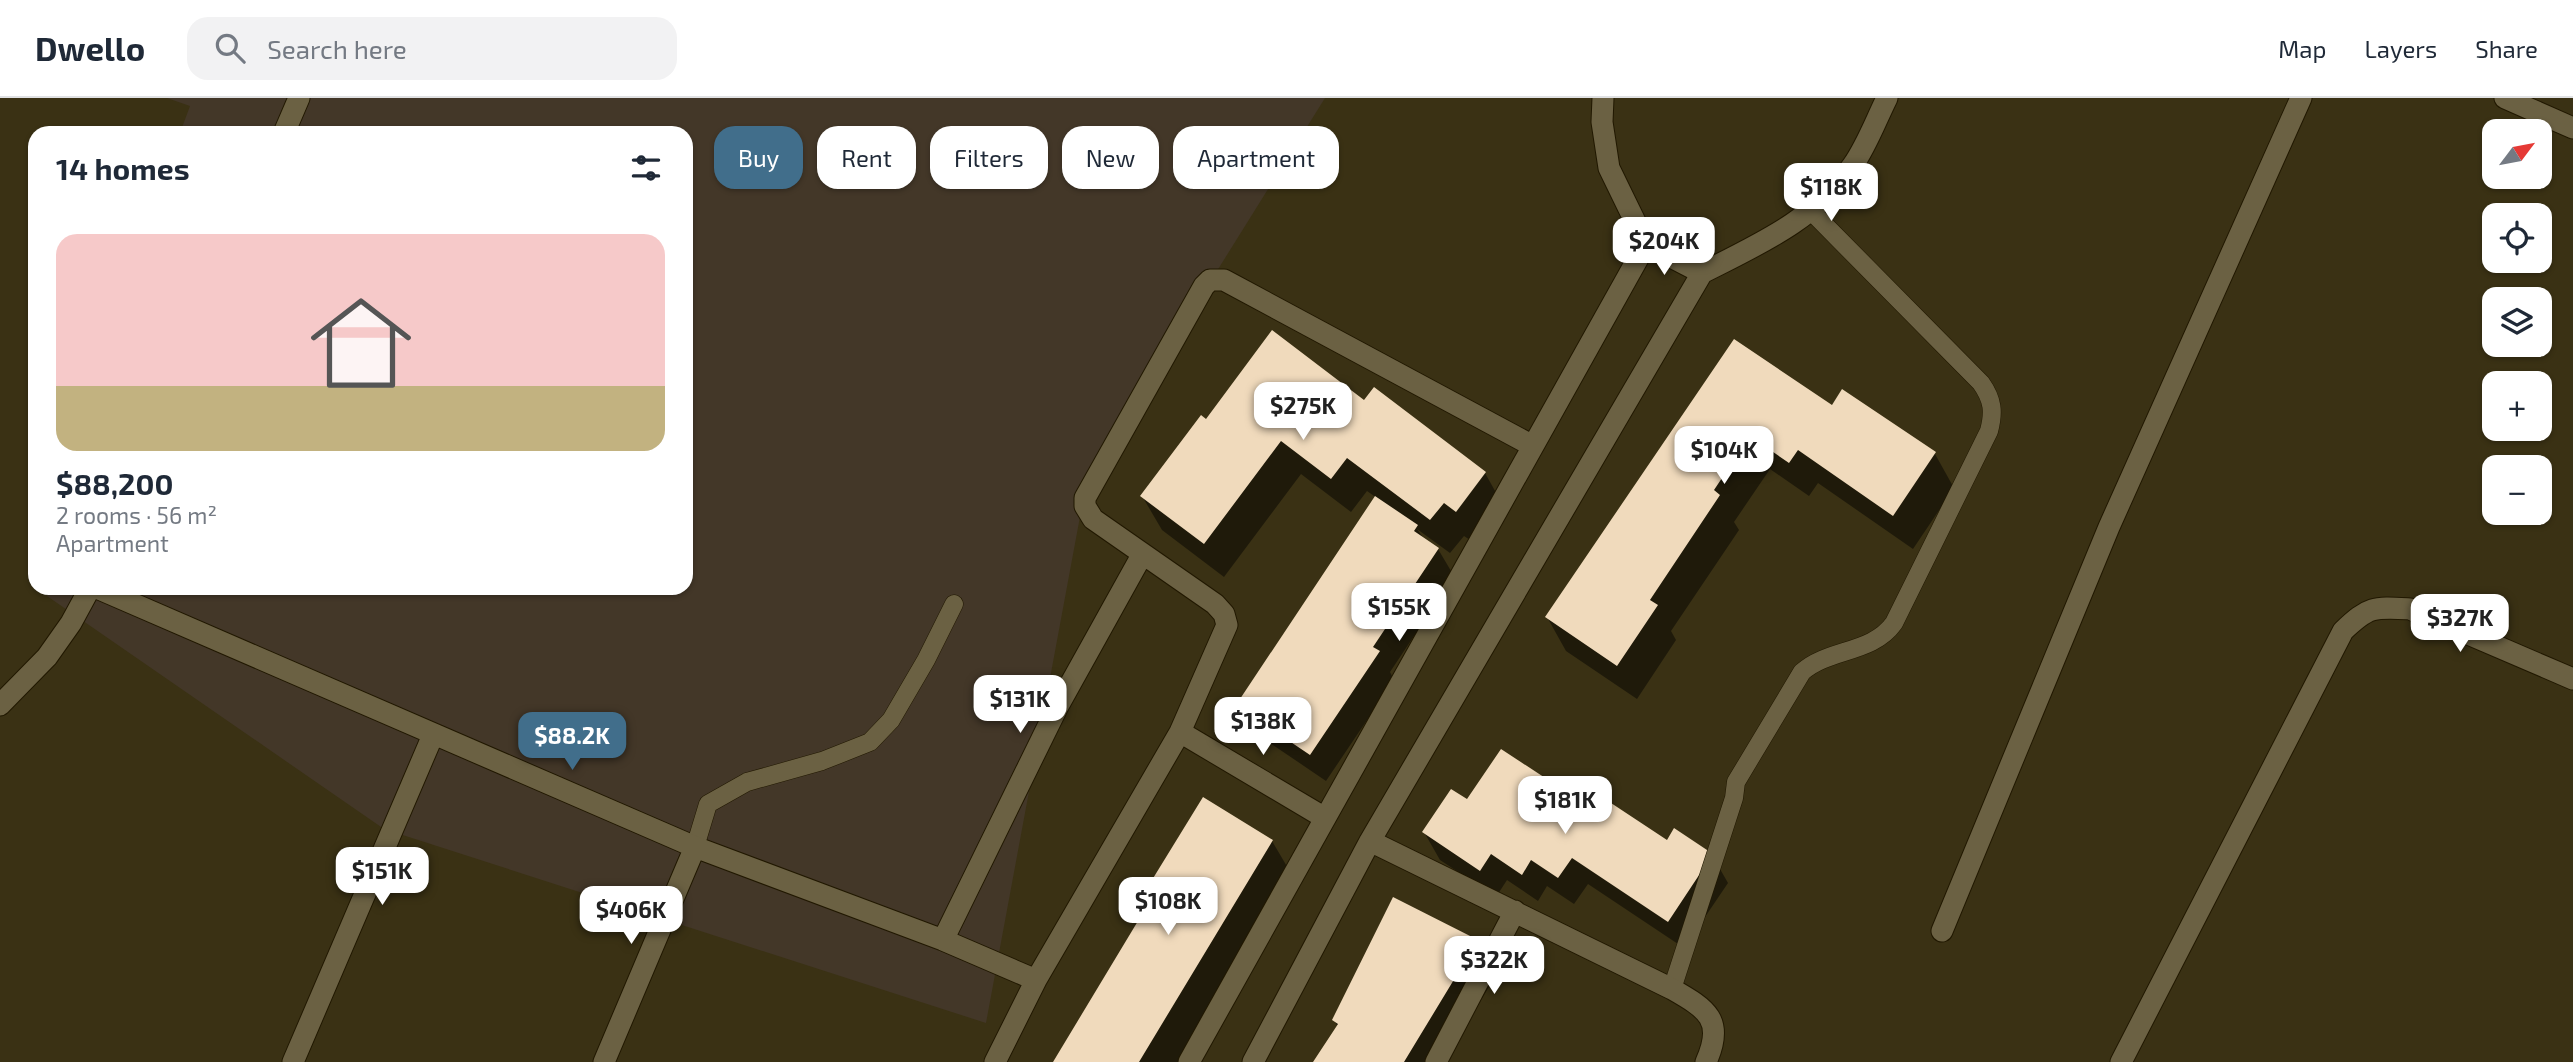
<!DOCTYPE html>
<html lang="en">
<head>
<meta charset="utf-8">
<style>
	:root { --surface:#fff; --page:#f2f2f3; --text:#1f2937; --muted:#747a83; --line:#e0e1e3; --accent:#416e8b }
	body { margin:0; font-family:"Exo 2",sans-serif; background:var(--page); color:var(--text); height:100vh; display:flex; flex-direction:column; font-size:26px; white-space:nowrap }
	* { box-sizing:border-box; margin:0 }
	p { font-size:23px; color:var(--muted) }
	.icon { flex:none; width:38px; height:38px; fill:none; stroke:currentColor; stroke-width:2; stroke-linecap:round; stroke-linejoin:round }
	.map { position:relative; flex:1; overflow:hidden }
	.sheet { position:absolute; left:28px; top:28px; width:665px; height:469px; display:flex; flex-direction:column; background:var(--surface); border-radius:21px; box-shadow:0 2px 5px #0004 }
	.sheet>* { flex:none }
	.guide { position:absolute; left:714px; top:28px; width:665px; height:63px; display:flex; gap:14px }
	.needle { width:46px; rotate:58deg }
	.controls { position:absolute; left:2482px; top:21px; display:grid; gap:14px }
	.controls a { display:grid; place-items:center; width:70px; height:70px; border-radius:14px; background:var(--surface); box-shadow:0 2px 5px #0004; font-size:35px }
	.price { position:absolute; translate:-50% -60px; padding:0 16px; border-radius:14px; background:#fff; color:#222; font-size:23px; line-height:46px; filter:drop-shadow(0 2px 4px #0008) }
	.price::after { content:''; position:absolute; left:50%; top:42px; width:21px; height:16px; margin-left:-10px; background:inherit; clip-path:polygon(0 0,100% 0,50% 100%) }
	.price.current { background:var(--accent); color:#fff }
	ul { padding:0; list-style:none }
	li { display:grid; align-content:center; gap:14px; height:371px; padding:0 28px }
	li span { display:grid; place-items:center; height:217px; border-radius:21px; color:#555 }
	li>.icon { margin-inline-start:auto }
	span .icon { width:126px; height:126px; fill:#fffc; stroke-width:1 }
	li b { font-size:30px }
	h2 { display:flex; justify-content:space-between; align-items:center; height:84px; padding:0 28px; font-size:30px }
	.chip { padding:0 24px; border-radius:21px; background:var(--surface); box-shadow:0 2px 5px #0004; font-size:24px; line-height:63px }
	.chip.current { background:var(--accent); color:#fff }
	header { display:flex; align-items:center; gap:42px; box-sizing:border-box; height:98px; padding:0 35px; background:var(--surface); border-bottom:2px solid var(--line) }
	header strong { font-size:33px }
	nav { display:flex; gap:38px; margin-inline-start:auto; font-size:24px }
	.search { width:490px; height:63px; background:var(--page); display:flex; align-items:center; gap:18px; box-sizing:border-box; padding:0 24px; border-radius:21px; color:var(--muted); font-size:26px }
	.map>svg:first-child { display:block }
</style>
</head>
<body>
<header>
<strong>Dwello</strong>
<div class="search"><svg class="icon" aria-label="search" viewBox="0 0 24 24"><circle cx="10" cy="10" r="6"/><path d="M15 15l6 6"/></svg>Search here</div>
<nav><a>Map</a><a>Layers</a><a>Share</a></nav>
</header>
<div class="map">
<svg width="2573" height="964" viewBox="0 0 2573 964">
	<rect width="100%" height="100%" fill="#3a3114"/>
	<!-- industrial -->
	<path fill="#433728" d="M167 0H1325L1087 381 986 925 384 731 47 498 49 490H686V35H180L190 8Z"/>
	<!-- shadow -->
	<path fill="#0007" d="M1735 243 1832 309 1935 356 1954 390 1913 451 1818 385 1809 398 1770 371 1734 424 1739 432 1671 533 1676 542 1637 601 1566 553 1547 519Z
		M1365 304 1485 375 1504 409 1476 446 1464 438 1450 455 1417 431 1424 441 1438 451 1454 478 1390 574 1394 582 1326 683 1254 634 1238 607 1377 400 1367 393 1351 414 1301 376 1224 479 1162 432 1142 398 1206 323Z
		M1468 703 1603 721 1667 744 1712 757 1728 785 1684 850 1588 786 1574 806 1547 788 1538 803 1507 782 1496 799 1440 762 1424 734Z
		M1272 743 1292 777 1179 964H1055L1143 818 1138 808Z
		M1477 843 1496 877 1444 964H1315L1338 929 1334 922Z"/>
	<!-- building -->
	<path fill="#f0dabc" d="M1272 232 1364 302 1374 289 1486 374 1456 414 1444 405 1430 422 1347 360 1331 381 1281 343 1204 446 1140 398 1201 317 1206 321Z
		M1734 241 1832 307 1842 291 1936 354 1893 418 1798 352 1789 365 1750 338 1714 392 1720 397 1650 502 1658 507 1617 568 1545 519Z
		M1375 398 1418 427 1414 433 1439 450 1373 549 1380 553 1310 657 1236 607Z
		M1501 651 1603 718 1611 705 1667 742 1674 730 1713 756 1668 824 1572 760 1558 780 1531 762 1522 777 1491 756 1480 773 1422 734 1451 691 1467 701Z
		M1203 699 1273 742 1139 964H1053L1144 813 1136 808Z
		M1393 799 1478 842 1404 964H1313L1338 926 1332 922Z"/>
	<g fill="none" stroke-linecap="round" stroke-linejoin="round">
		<defs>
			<path id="lane" d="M695 749 708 706 747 684 822 663 870 644 891 622 926 562 954 506
				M1672 891 1734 700 1736 684 1802 574C1829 550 1872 556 1894 525L1989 333C1994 314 1993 302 1981 285L1812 114"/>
			<path id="street" d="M1603 0 1602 24 1609 70 1646 146 1702 175
				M2505 0 2573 30
				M97 490 695 749 943 842 1036 882
				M1180 634 1325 720
				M1370 743 1672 891C1707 911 1725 922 1706 964
				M1942 833 2109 429 2301 0
				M943 842 1057 610 1142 457
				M293 964 433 637
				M604 964 695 749
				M995 964 1036 882 1180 634 1227 527 1224 516 1215 506 1093 421 1085 408V400L1204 188 1210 182H1224L1533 348
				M1189 964 1646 146
				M1253 964 1370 743 1702 175C1759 146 1815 122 1853 67 1867 47 1876 22 1887 0
				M1436 964 1515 813
				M2121 964 2343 533C2369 508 2374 509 2410 511L2573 581"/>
			<path id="secondary" d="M284 35 299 0
				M0 607 47 559 71 525 90 490"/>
		</defs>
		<!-- lane casing -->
		<use href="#lane" stroke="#211800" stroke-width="19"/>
		<!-- street casing -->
		<use href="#street" stroke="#211800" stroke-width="23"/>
		<!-- secondary casing -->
		<use href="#secondary" stroke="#211800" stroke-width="23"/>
		<!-- lane -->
		<use href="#lane" stroke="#6b6143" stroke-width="18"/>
		<!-- street -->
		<use href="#street" stroke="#6b6143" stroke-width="21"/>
		<!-- secondary -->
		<use href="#secondary" stroke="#6b6143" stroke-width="21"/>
	</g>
</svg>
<div class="controls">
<a><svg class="needle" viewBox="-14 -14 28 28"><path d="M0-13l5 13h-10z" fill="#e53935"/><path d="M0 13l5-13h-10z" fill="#747a83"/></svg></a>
<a><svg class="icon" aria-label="locate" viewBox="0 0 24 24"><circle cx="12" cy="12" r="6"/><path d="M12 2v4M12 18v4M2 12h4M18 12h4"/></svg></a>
<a><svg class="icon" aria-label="layers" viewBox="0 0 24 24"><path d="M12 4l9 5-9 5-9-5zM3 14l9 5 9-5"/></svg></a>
<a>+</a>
<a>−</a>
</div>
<b class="price" style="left:1831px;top:125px">$118K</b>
<b class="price" style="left:1664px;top:179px">$204K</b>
<b class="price" style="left:1303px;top:344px">$275K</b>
<b class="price" style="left:1724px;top:388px">$104K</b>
<b class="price" style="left:1399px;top:545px">$155K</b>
<b class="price" style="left:2460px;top:556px">$327K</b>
<b class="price" style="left:1020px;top:637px">$131K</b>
<b class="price" style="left:1263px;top:659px">$138K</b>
<b class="price current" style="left:572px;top:674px">$88.2K</b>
<b class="price" style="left:1565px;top:738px">$181K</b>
<b class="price" style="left:382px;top:809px">$151K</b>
<b class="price" style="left:1168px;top:839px">$108K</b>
<b class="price" style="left:631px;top:848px">$406K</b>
<b class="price" style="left:1494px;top:898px">$322K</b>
<div class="guide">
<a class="chip current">Buy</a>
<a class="chip">Rent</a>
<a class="chip">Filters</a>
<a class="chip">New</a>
<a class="chip">Apartment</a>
</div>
<section class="sheet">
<h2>14 homes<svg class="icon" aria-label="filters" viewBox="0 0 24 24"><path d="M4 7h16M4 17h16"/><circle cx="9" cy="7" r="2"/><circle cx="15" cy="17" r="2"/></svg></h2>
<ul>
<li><span style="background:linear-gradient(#f6c9c9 70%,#c2b280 0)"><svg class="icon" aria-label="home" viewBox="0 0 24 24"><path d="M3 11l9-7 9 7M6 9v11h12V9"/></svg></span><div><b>$88,200</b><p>2 rooms · 56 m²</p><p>Apartment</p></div></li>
</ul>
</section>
</div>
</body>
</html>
